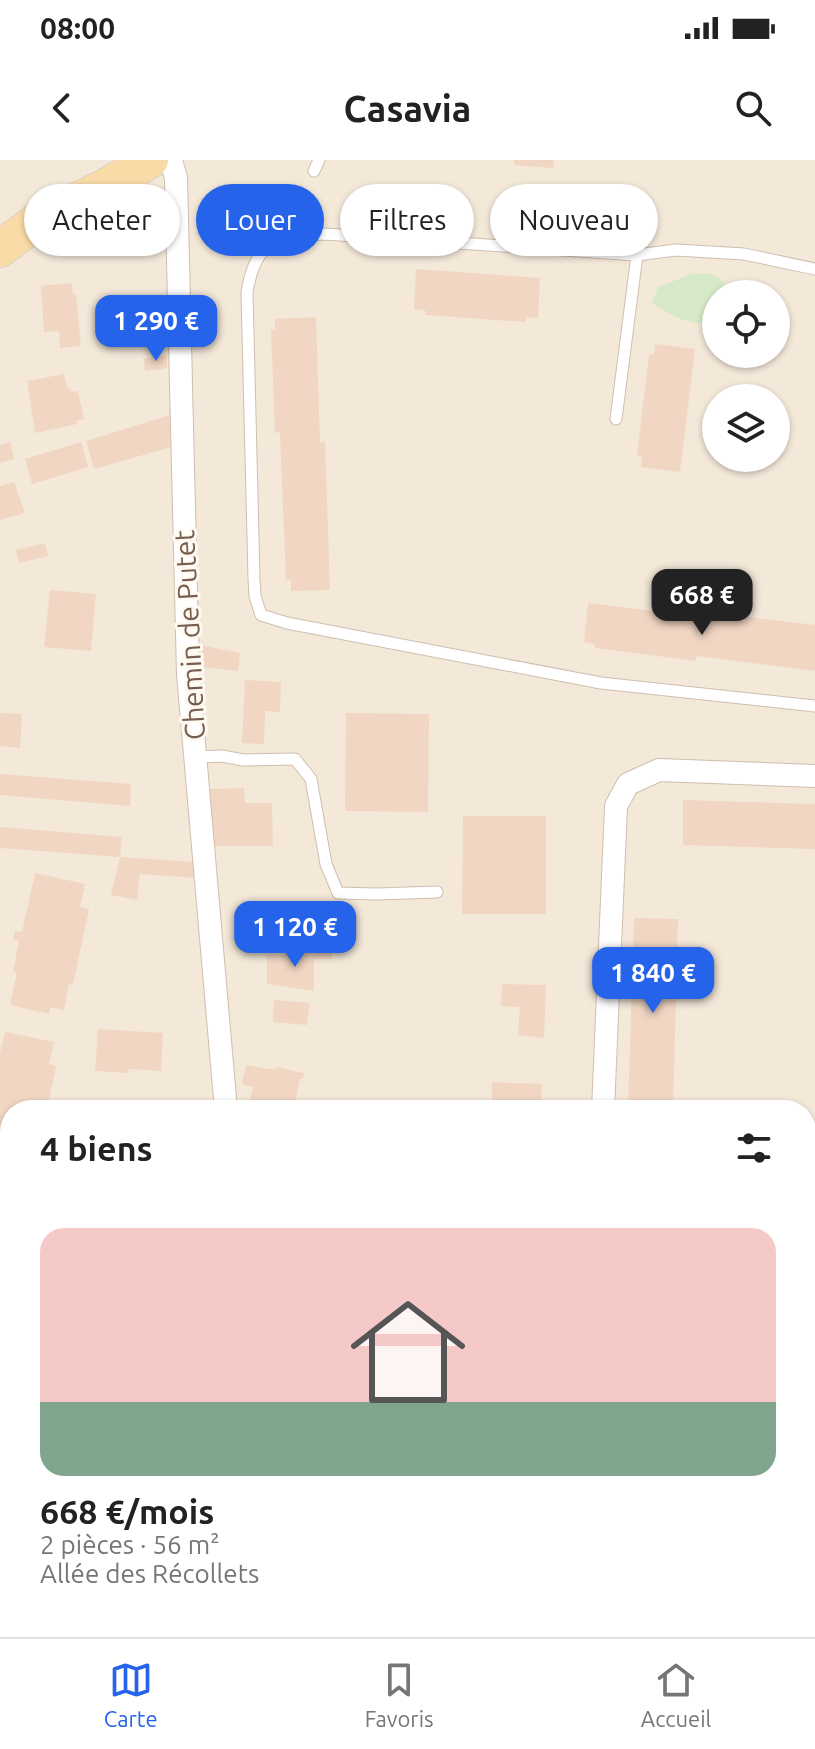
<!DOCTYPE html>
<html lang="fr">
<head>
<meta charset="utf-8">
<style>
	:root { --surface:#fff; --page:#f6f6f6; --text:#222; --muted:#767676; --line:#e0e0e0; --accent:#2563eb }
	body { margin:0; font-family:Ubuntu,sans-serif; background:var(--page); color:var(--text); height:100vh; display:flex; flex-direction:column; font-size:30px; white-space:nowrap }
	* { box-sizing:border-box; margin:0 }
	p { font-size:26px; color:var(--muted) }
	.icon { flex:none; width:44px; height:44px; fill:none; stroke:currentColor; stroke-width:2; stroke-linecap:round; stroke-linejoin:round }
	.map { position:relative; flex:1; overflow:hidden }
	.drawer { position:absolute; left:0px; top:940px; width:816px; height:538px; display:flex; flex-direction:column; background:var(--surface); border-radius:32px 32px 0 0; box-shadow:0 2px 6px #0004 }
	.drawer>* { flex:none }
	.banner { position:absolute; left:24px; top:24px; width:768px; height:72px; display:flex; gap:16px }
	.buttons { position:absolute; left:702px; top:120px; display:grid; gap:16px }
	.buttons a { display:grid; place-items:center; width:88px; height:88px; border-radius:50%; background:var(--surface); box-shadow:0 2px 6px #0004; font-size:40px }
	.price { position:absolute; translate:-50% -68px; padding:0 18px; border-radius:16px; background:var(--accent); color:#fff; font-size:26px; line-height:52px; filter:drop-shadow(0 2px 4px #0008) }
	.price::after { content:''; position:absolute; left:50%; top:48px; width:24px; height:18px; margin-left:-12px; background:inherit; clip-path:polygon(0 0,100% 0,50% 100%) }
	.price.on { background:#222; color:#fff }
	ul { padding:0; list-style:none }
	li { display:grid; align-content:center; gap:16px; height:424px; padding:0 40px }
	li span { display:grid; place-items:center; height:248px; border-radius:24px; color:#555 }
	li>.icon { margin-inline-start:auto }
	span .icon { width:144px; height:144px; fill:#fffc; stroke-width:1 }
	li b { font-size:34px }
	h2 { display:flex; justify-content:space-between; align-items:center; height:96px; padding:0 40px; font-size:34px }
	.chip { padding:0 28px; border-radius:36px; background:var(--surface); box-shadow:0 2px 6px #0004; font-size:28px; line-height:72px }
	.chip.on { background:var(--accent); color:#fff }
	.status { display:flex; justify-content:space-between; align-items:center; height:56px; padding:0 40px; background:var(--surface); direction:ltr }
	.status svg { height:22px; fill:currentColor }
	header { display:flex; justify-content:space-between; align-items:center; height:104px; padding:0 40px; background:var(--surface); font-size:36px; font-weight:600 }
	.tabs { display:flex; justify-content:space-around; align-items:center; height:112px; border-top:2px solid var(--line); background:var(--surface); font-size:22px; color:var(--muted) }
	.tabs a { display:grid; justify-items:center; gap:4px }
	.tabs .on { color:var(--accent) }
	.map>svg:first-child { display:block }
</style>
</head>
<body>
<div class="status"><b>08:00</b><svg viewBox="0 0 49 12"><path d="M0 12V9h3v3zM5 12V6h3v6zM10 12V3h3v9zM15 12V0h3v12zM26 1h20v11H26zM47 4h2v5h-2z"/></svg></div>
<header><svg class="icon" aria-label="back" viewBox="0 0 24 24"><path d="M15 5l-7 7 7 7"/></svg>Casavia<svg class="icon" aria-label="search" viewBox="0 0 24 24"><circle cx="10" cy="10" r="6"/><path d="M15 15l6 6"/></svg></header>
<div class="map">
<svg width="815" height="1477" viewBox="0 0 815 1477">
	<rect width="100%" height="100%" fill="#fcf6eb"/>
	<!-- residential -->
	<path fill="#f4e8d9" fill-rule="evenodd" d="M0 0H815V1477H0ZM716 134H776V194H716ZM716 238H776V298H716ZM10 950H806V1468H10Z"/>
	<!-- green -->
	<path fill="#d6eac9" d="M707 113C719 117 726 121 729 134H716V162C692 168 672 156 652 143L658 127 692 114Z"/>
	<!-- building -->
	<path fill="#f1d6c3" d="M514 0H554L553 8 514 5Z
		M416 109 540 118 538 158 526 157V162L425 155V150L414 149Z
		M72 123 73 134H76L81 186 60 188 59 171 44 172 41 126Z
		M316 157 320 283 325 282 330 430 291 431V419L286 420 280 272 275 273 271 170H275V159Z
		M655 184 695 189 680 312 641 307 642 296H637L649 194 654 195Z
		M167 195V208L145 211 144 199Z
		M64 214 67 228H70L71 232 78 231 84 259 76 261 77 264 35 273 27 221Z
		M170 255 171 287 94 309 86 281Z
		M10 282 14 299 0 303V285Z
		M81 282 88 307 32 324 25 299Z
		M14 322 25 353 0 360V326Z
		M45 383 48 396 19 403 16 390Z
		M50 430 96 434 91 491 44 487Z
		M588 443 712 458 713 453 815 465V511L696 496V501L595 488V484L584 482Z
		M200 485 240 493 238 511 200 507Z
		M245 520 281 522 280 552 265 551 264 584 242 583Z
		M0 553 22 554 20 588 0 586Z
		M346 553 429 554 428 652 345 651Z
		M0 614 131 624 130 646 0 635Z
		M244 628 245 643H272L273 686H214L209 629Z
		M683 640 815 644V689L683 685Z
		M463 656H546V754H462Z
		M0 667 122 677 120 697 0 688Z
		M120 697 195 702 196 718 140 714 137 740 111 735Z
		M35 713 85 724 80 747 89 749 73 825 69 824 64 850 50 847 49 854 10 845 17 813 13 812 19 781 13 779 15 771 22 772Z
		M634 758 678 759 673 950H628Z
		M312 789H332V799H314V831L267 824V795L313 793Z
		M502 824 546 825 544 878 518 875 520 847 501 846Z
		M274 840 310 843 307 865 273 862Z
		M98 869 163 873 161 911 129 909 128 913 95 911Z
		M5 872 54 882 49 904 56 906 47 950H10V1002L0 1000V893Z
		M246 905 275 910 276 907 304 913 303 919H300L293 950H248L253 927 242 924Z
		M492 922 542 924 541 950H508V945L492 944Z
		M806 957H811L808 1007H806Z
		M0 1055 10 1058 9 1114 0 1111Z
		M806 1109 815 1111V1185L806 1183Z
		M0 1173 10 1177V1204L0 1231Z
		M806 1283 815 1285 814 1379 806 1377Z
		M296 1468H311L305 1477H289Z
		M415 1468 419 1477H408L405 1470Z"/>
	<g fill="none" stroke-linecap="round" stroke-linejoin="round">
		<defs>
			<path id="lane" d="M314 11 319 0
				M815 109 744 94 676 90 637 95 325 74C278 76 256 79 247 132L254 419 255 436 261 455 287 463 601 523 815 546
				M616 259 637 95
				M196 597 222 596 243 600 295 599 311 619 326 704 338 733 377 734 437 732"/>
			<path id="street" d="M171 0 176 18 188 514 226 950
				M603 950 616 646 628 624 659 610 815 616
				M806 1028H815
				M0 1150 10 1154
				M806 1224 815 1226
				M806 1266 815 1269
				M354 1468 360 1477"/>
			<path id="primary" d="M0 89 40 59 109 25 150 0"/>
		</defs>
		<!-- lane casing -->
		<use href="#lane" stroke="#cfbeb0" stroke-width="13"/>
		<!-- street casing -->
		<use href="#street" stroke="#cfbeb0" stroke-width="24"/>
		<!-- primary casing -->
		<use href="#primary" stroke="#d9d2cd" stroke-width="38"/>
		<!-- lane -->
		<use href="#lane" stroke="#fff" stroke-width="11"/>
		<!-- street -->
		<use href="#street" stroke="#fff" stroke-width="22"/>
		<!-- primary -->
		<use href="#primary" stroke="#f8dba6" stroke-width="36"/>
	</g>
	<g text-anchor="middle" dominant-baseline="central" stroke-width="6" stroke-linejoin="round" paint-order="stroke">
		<!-- street labels -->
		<g font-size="28" fill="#775d4e" stroke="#fffaf1">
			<text transform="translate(189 475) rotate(-93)">Chemin de Putet</text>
		</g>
	</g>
</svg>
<div class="buttons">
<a><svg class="icon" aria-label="locate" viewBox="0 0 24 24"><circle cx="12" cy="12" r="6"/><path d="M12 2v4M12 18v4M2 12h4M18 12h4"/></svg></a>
<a><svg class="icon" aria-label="layers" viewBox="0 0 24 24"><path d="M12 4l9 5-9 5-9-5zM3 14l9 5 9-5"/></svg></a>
</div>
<b class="price" style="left:156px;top:203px">1 290 €</b>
<b class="price on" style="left:702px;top:477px">668 €</b>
<b class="price" style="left:295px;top:809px">1 120 €</b>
<b class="price" style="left:653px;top:855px">1 840 €</b>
<div class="banner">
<a class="chip">Acheter</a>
<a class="chip on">Louer</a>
<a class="chip">Filtres</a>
<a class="chip">Nouveau</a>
</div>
<section class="drawer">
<h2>4 biens<svg class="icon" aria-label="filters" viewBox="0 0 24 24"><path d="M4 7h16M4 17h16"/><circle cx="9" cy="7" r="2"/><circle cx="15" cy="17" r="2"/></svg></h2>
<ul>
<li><span style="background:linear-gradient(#f6c9c9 70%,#7fa58c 0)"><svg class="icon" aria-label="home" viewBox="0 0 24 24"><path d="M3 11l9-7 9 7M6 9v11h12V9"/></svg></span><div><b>668 €/mois</b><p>2 pièces · 56 m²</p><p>Allée des Récollets</p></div></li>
</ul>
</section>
</div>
<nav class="tabs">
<a class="on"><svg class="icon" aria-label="map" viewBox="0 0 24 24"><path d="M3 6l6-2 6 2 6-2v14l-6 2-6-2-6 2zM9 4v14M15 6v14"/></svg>Carte</a>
<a><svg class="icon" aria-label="saved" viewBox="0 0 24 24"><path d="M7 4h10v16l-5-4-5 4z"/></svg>Favoris</a>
<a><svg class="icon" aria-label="home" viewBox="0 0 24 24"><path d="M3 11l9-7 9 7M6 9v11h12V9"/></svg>Accueil</a>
</nav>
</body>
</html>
